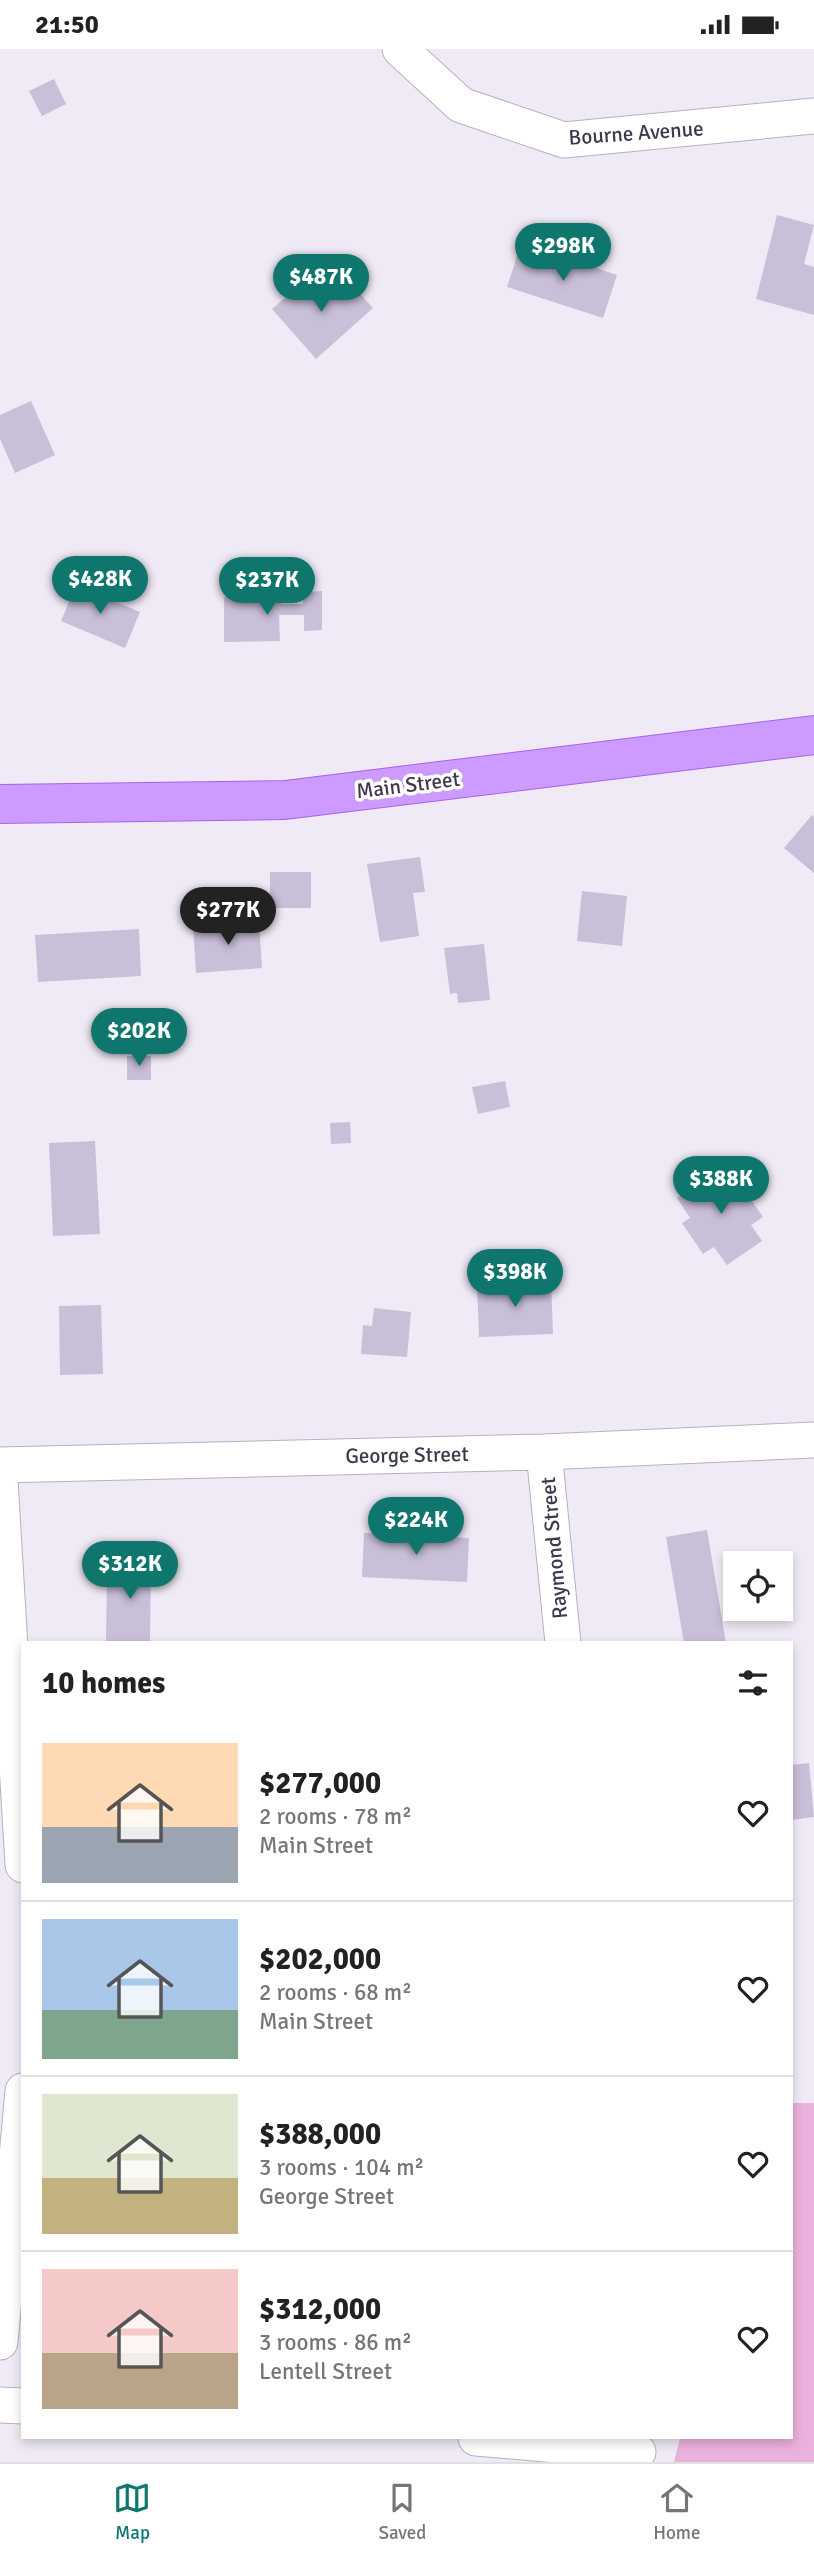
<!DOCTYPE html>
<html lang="en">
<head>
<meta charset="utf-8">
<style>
	:root { --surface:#fff; --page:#f2f2f2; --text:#222; --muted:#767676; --line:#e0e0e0; --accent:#0f766e }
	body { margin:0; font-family:Signika,sans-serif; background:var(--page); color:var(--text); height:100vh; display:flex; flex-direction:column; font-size:26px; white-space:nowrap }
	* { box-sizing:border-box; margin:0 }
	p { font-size:23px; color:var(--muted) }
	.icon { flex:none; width:38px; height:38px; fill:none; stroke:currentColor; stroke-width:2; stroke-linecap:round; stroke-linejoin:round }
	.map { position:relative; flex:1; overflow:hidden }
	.drawer { position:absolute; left:21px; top:1592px; width:772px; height:798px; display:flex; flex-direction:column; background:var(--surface); border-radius:0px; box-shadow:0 4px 10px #0003 }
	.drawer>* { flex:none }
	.buttons { position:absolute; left:723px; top:1502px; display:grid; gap:14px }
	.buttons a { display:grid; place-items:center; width:70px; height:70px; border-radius:0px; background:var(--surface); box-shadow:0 4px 10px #0003; font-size:35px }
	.price { position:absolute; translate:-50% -60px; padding:0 16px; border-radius:24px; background:var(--accent); color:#fff; font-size:23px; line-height:46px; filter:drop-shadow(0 2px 4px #0008) }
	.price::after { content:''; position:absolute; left:50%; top:42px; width:21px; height:16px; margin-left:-10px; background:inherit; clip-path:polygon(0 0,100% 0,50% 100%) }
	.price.active { background:#222; color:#fff }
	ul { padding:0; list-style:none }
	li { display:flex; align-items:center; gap:21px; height:175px; padding:0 21px }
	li+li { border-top:2px solid var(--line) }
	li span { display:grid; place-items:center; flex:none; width:196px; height:140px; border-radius:0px; color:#555 }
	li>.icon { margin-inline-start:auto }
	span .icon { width:84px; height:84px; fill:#fffc; stroke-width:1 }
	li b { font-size:30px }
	h2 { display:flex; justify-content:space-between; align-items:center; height:84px; padding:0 21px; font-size:30px }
	.status { display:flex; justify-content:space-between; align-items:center; height:49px; padding:0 35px; background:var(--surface); direction:ltr }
	.status svg { height:19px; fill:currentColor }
	.tabs { display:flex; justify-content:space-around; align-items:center; height:98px; border-top:2px solid var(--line); background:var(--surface); font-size:19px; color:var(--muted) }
	.tabs a { display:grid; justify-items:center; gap:4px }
	.tabs .active { color:var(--accent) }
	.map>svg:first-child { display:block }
</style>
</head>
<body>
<div class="status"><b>21:50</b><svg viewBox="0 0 49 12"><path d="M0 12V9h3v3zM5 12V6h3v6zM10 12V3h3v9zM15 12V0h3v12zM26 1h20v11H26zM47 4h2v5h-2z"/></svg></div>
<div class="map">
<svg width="814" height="2413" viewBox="0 0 814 2413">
	<rect width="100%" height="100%" fill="#f0eaf6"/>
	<!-- green -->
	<path fill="#ebb1dd" d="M791 2054H814V2413H674L680 2389H791Z"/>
	<!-- building -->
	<path fill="#c9bfd8" d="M54 30 66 55 42 67 29 42Z
		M777 166 814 176 804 215 814 218V266L756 250Z
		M519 201 561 215 563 208 617 226 603 269 507 238Z
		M311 226 329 247 348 231 373 259 316 310 272 260Z
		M31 352 55 406 15 424 0 390V366Z
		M76 536 140 563 125 599 61 572Z
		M322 542V581L304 582V566H279L280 592 224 593V548L281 547V555H303V543Z
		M812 766 814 768V824L784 799Z
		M420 808 425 843 413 844 419 887 380 893 367 815Z
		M270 823H311V859H270Z
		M582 842 627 847 622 897 577 892Z
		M259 872 262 919 196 924 193 877Z
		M139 880 141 927 38 933 35 886Z
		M484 895 490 951 458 954 457 944 450 945 444 899Z
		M127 1007H151V1031H127Z
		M505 1032 510 1058 478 1065 472 1038Z
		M350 1073 351 1094 331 1095 330 1074Z
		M95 1092 100 1185 53 1187 49 1094Z
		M726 1115 763 1168 751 1176 762 1192 727 1216 714 1198 703 1205 682 1174 690 1169 677 1149Z
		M551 1231 553 1285 479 1288 477 1236Z
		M101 1256 103 1325 60 1326 59 1257Z
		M374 1259 411 1263 407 1308 361 1305 363 1276 372 1277Z
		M707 1481 726 1594H684L666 1488Z
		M364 1484 469 1489 467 1533 362 1528Z
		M129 1501H151L150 1594H106L107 1522H129Z
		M809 1714 814 1768 791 1771V1716Z"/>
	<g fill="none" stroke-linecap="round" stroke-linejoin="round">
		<defs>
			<path id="minor" d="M400 0 461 56 564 91 814 67
				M544 1403 563 1594
				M0 1416 544 1403 814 1391
				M0 1431 23 1816
				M0 2293 23 2042
				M0 2356 23 2357
				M476 2389 638 2403"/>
			<path id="major" d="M0 755 285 751 814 686"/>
		</defs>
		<!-- minor casing -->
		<use href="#minor" stroke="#b8afc5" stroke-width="37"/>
		<!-- major casing -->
		<use href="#major" stroke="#a663ea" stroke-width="40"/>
		<!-- minor -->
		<use href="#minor" stroke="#fff" stroke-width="35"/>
		<!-- major -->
		<use href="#major" stroke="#cd9aff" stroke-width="38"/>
	</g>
	<g text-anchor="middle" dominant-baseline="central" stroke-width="7" stroke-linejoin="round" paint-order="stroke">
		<!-- street labels -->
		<g font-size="21" fill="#3f374a" stroke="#fff">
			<text transform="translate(636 84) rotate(-4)">Bourne Avenue</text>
			<text transform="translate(408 736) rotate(-7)">Main Street</text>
			<text transform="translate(407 1406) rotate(-1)">George Street</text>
			<text transform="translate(554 1499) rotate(-95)">Raymond Street</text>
		</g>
	</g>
</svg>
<div class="buttons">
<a><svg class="icon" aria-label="locate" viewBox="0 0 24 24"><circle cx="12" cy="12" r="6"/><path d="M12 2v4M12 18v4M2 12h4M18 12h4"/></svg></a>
</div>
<b class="price" style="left:563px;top:234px">$298K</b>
<b class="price" style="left:321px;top:265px">$487K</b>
<b class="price" style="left:100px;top:567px">$428K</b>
<b class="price" style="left:267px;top:568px">$237K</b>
<b class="price active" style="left:228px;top:898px">$277K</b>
<b class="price" style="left:139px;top:1019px">$202K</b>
<b class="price" style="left:721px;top:1167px">$388K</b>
<b class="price" style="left:515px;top:1260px">$398K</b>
<b class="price" style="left:416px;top:1508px">$224K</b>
<b class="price" style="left:130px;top:1552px">$312K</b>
<section class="drawer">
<h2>10 homes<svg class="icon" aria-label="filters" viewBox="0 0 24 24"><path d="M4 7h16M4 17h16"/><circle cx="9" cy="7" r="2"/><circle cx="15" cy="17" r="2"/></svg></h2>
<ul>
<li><span style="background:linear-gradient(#ffd9b3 60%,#9aa5b1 0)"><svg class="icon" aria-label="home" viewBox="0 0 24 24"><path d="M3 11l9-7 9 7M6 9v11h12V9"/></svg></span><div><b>$277,000</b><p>2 rooms · 78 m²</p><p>Main Street</p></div><svg class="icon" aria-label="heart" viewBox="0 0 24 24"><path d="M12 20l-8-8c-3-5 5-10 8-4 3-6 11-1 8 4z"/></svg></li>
<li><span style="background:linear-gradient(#a9c7e8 65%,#7fa58c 0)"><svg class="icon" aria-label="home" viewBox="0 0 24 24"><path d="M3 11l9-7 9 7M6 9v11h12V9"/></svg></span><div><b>$202,000</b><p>2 rooms · 68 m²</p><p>Main Street</p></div><svg class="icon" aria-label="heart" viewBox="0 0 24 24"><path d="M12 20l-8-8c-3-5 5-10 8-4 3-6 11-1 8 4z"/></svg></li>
<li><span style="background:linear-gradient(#dfe7d0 60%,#c2b280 0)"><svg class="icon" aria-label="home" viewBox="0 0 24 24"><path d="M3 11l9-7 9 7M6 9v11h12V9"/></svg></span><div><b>$388,000</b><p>3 rooms · 104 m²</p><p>George Street</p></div><svg class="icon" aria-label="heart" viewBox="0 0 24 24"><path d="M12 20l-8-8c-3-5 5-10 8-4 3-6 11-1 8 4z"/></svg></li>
<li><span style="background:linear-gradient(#f6c9c9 60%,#b9a48a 0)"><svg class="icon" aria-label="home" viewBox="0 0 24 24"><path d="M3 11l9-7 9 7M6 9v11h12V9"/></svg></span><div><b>$312,000</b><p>3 rooms · 86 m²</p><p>Lentell Street</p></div><svg class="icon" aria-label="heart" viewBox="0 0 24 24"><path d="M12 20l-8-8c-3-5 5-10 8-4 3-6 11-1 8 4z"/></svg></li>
</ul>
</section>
</div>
<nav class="tabs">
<a class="active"><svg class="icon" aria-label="map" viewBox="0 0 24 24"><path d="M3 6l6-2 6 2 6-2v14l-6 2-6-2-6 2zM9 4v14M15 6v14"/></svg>Map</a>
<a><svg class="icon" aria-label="saved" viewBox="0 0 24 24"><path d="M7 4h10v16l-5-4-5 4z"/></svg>Saved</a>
<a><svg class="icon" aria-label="home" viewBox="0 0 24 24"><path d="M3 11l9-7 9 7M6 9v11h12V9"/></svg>Home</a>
</nav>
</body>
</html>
